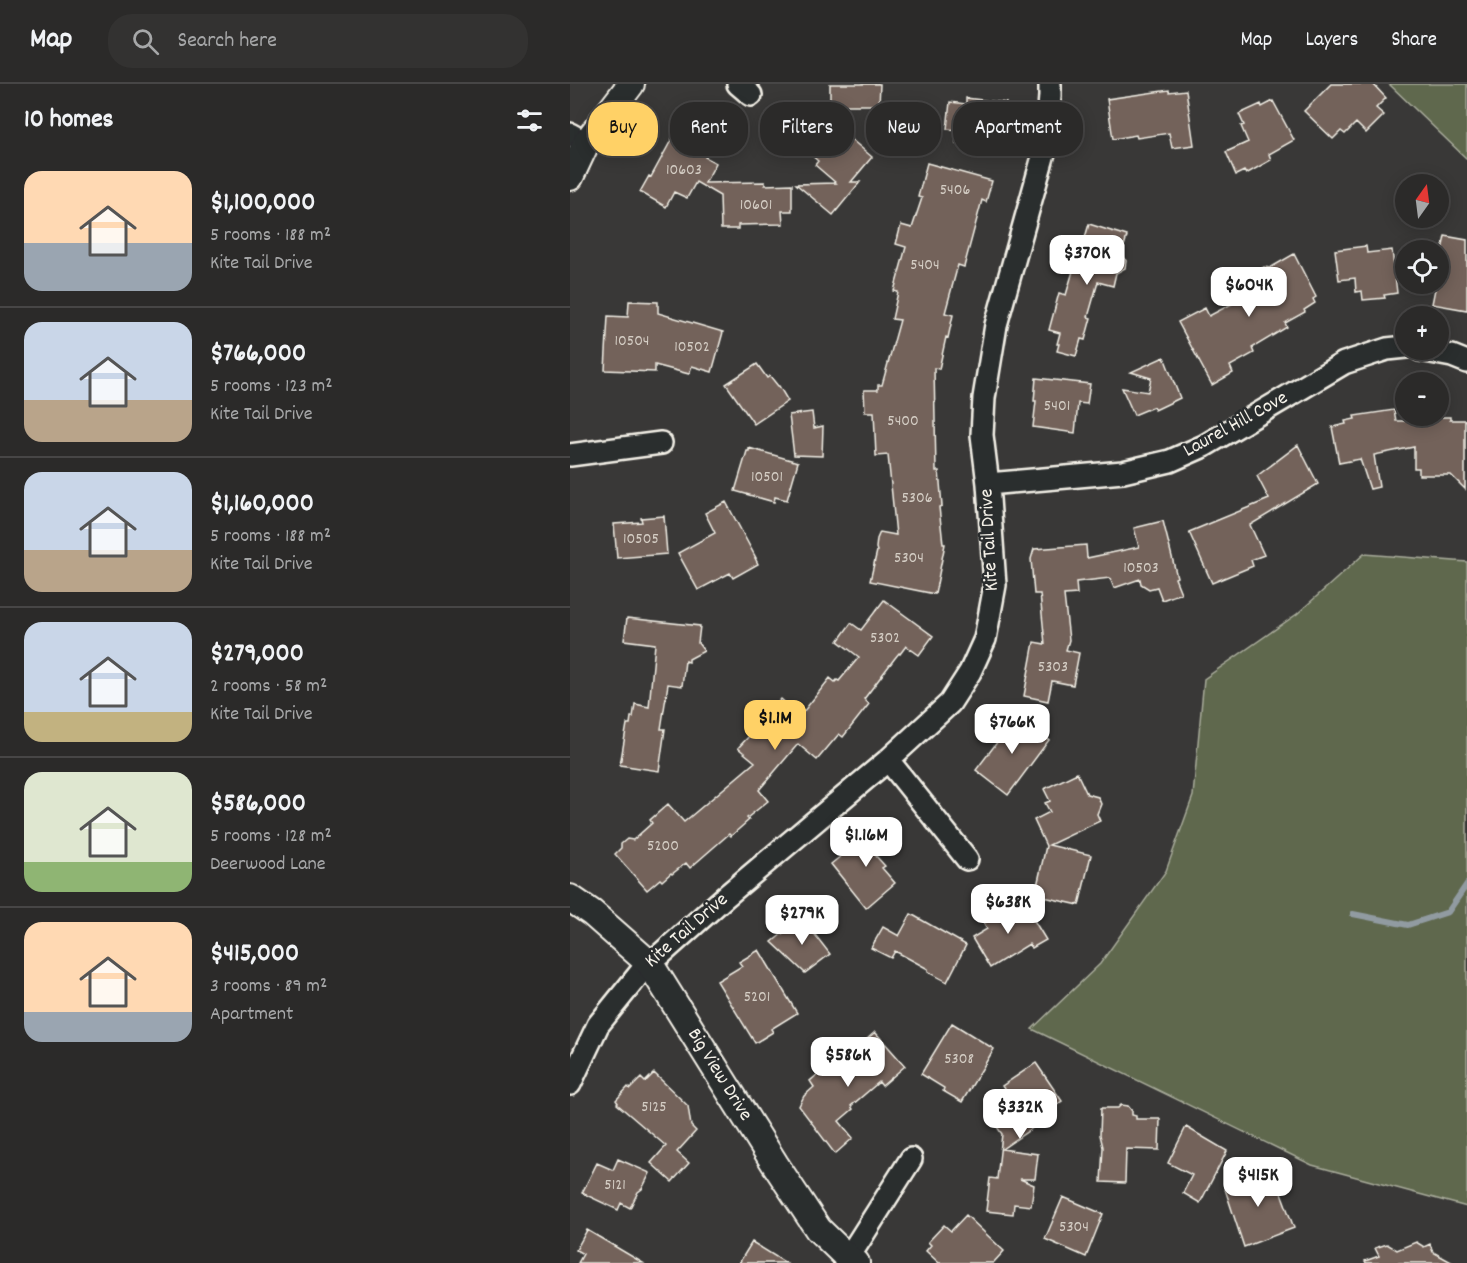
<!DOCTYPE html>
<html lang="en">
<head>
<meta charset="utf-8">
<style>
	:root { --surface:#2b2a29; --page:#333231; --text:#f1f3f6; --muted:#a6a7a8; --line:#474646; --accent:#ffd166 }
	body { margin:0; font-family:Dekko,sans-serif; background:var(--page); color:var(--text); height:100vh; display:flex; flex-direction:column; font-size:22px; white-space:nowrap }
	* { box-sizing:border-box; margin:0 }
	p { font-size:20px; color:var(--muted) }
	.icon { flex:none; width:33px; height:33px; fill:none; stroke:currentColor; stroke-width:2; stroke-linecap:round; stroke-linejoin:round }
	.map { position:relative; flex:1; overflow:hidden }
	.panel { display:flex; flex-direction:column; background:var(--surface); width:570px }
	.panel>* { flex:none }
	.guide { position:absolute; left:18px; top:18px; width:570px; height:54px; display:flex; gap:12px }
	.needle { width:39px; rotate:14deg }
	.buttons { position:absolute; left:825px; top:90px; display:grid; gap:12px }
	.buttons a { display:grid; place-items:center; width:54px; height:54px; border-radius:50%; background:var(--surface); box-shadow:0 3px 15px #0003,0 0 0 2px var(--line); font-size:30px }
	.price { position:absolute; translate:-50% -51px; padding:0 14px; border-radius:12px; background:#fff; color:#222; font-size:20px; line-height:39px; filter:drop-shadow(0 2px 3px #0008) }
	.price::after { content:''; position:absolute; left:50%; top:36px; width:18px; height:14px; margin-left:-9px; background:inherit; clip-path:polygon(0 0,100% 0,50% 100%) }
	.price.on { background:var(--accent); color:#111 }
	ul { padding:0; list-style:none }
	li { display:flex; align-items:center; gap:18px; height:150px; padding:0 24px }
	li+li { border-top:2px solid var(--line) }
	li span { display:grid; place-items:center; flex:none; width:168px; height:120px; border-radius:18px; color:#555 }
	li>.icon { margin-inline-start:auto }
	span .icon { width:72px; height:72px; fill:#fffc; stroke-width:1 }
	li b { font-size:26px }
	h2 { display:flex; justify-content:space-between; align-items:center; height:72px; padding:0 24px; font-size:26px }
	.chip { padding:0 21px; border-radius:24px; background:var(--surface); box-shadow:0 3px 15px #0003,0 0 0 2px var(--line); font-size:21px; line-height:54px }
	.chip.on { background:var(--accent); color:#111 }
	header { display:flex; align-items:center; gap:36px; box-sizing:border-box; height:84px; padding:0 30px; background:var(--surface); border-bottom:2px solid var(--line) }
	header strong { font-size:28px }
	nav { display:flex; gap:33px; margin-inline-start:auto; font-size:21px }
	.search { width:420px; height:54px; background:var(--page); display:flex; align-items:center; gap:15px; box-sizing:border-box; padding:0 21px; border-radius:24px; color:var(--muted); font-size:22px }
	main { display:flex; flex:1; min-height:0 }
	.map>svg:first-child { display:block }
</style>
</head>
<body>
<header>
<strong>Map</strong>
<div class="search"><svg class="icon" aria-label="search" viewBox="0 0 24 24"><circle cx="10" cy="10" r="6"/><path d="M15 15l6 6"/></svg>Search here</div>
<nav><a>Map</a><a>Layers</a><a>Share</a></nav>
</header>
<main>
<section class="panel">
<h2>10 homes<svg class="icon" aria-label="filters" viewBox="0 0 24 24"><path d="M4 7h16M4 17h16"/><circle cx="9" cy="7" r="2"/><circle cx="15" cy="17" r="2"/></svg></h2>
<ul>
<li><span style="background:linear-gradient(#ffd9b3 60%,#9aa5b1 0)"><svg class="icon" aria-label="home" viewBox="0 0 24 24"><path d="M3 11l9-7 9 7M6 9v11h12V9"/></svg></span><div><b>$1,100,000</b><p>5 rooms · 188 m²</p><p>Kite Tail Drive</p></div></li>
<li><span style="background:linear-gradient(#c9d6e8 65%,#b9a48a 0)"><svg class="icon" aria-label="home" viewBox="0 0 24 24"><path d="M3 11l9-7 9 7M6 9v11h12V9"/></svg></span><div><b>$766,000</b><p>5 rooms · 123 m²</p><p>Kite Tail Drive</p></div></li>
<li><span style="background:linear-gradient(#c9d6e8 65%,#b9a48a 0)"><svg class="icon" aria-label="home" viewBox="0 0 24 24"><path d="M3 11l9-7 9 7M6 9v11h12V9"/></svg></span><div><b>$1,160,000</b><p>5 rooms · 188 m²</p><p>Kite Tail Drive</p></div></li>
<li><span style="background:linear-gradient(#c9d6e8 75%,#c2b280 0)"><svg class="icon" aria-label="home" viewBox="0 0 24 24"><path d="M3 11l9-7 9 7M6 9v11h12V9"/></svg></span><div><b>$279,000</b><p>2 rooms · 58 m²</p><p>Kite Tail Drive</p></div></li>
<li><span style="background:linear-gradient(#dfe7d0 75%,#8fb573 0)"><svg class="icon" aria-label="home" viewBox="0 0 24 24"><path d="M3 11l9-7 9 7M6 9v11h12V9"/></svg></span><div><b>$586,000</b><p>5 rooms · 128 m²</p><p>Deerwood Lane</p></div></li>
<li><span style="background:linear-gradient(#ffd9b3 75%,#9aa5b1 0)"><svg class="icon" aria-label="home" viewBox="0 0 24 24"><path d="M3 11l9-7 9 7M6 9v11h12V9"/></svg></span><div><b>$415,000</b><p>3 rooms · 89 m²</p><p>Apartment</p></div></li>
</ul>
</section>
<div class="map">
<svg width="897" height="1179" viewBox="0 0 897 1179">
	<rect width="100%" height="100%" fill="#393837"/>
	<filter id="ink" filterUnits="userSpaceOnUse"><feTurbulence type="fractalNoise" baseFrequency=".0167" numOctaves="2"/><feDisplacementMap in="SourceGraphic" scale="12" xChannelSelector="R" yChannelSelector="G"/><feConvolveMatrix kernelMatrix="1 2 1 2 8 2 1 2 1" color-interpolation-filters="sRGB"/></filter>
	<g filter="url(#ink)">
		<!-- green -->
		<path fill="#5e674e" stroke="#a9ac9b" stroke-width="1.5" d="M819 0H897V75Z
			M794 470 897 478V1123L742 1081 462 945 530 880 596 787 623 712 634 595 727 530Z"/>
		<g fill="none" stroke-linecap="round" stroke-linejoin="round">
			<!-- stream -->
			<path stroke="#919ba1" stroke-width="6" d="M783 830 838 841 878 828 897 800"/>
		</g>
		<!-- building -->
		<path fill="#73625a" stroke="#f4f1e8" stroke-width="1.5" d="M260 0H310L309 21H260Z
			M761 0H803L816 14 806 24 814 31 796 49 786 39 775 50 771 47 763 55 734 27Z
			M599 6V8L616 6 624 61 602 64 599 49 567 54 566 51 543 55 537 15Z
			M396 14 436 19 430 66 386 60 387 46 377 45 380 18 396 20Z
			M703 17 724 56 699 70 701 76 676 90 674 87 666 91 656 68 678 58 671 42 674 41 669 30 691 20 692 23Z
			M262 39 302 73 281 98H290L263 131 226 100 266 99 245 81 248 77 238 68Z
			M104 51 137 70 135 73 146 79 135 99 195 98V101L222 100V127H212L213 140 168 141V145H151L150 112 126 98 117 114 104 108 96 123 70 108 79 92 81 93Z
			M357 79 422 97 416 118 412 116 394 183 388 181 375 229 383 231 378 254 376 253 369 285 364 284 366 387H369L372 422 369 423 373 460H375L365 510 300 497 307 467 306 464 307 455 310 448 326 451 318 371 306 372 304 328H295L294 306H308V301H312L330 236 322 235 328 208 324 207 336 163 326 160 331 141 342 144 352 114 348 113Z
			M519 140 557 152 552 169 556 177 555 184 546 189 543 202 528 198 518 233 521 234 515 256 511 255 506 272 487 267 489 260H487L490 249 479 246 489 209 496 211 510 163 512 164Z
			M875 152 897 156V226L862 220 866 200H868V186Z
			M796 162 797 169 822 166 827 209 814 211 815 214 793 216 792 207 786 208 785 194 769 196 765 166Z
			M724 170 746 213 743 215 745 219 734 226 735 228 715 239 717 243 682 264 684 269 660 282 663 289 642 301 608 238 635 224 639 232 675 213 667 199 694 183 700 184Z
			M59 217 88 218V229L153 248 142 288 122 282 119 290 85 281V288L35 286 38 232 58 233Z
			M594 273 610 314 585 326 583 323 564 331 552 304 578 308 581 294 561 288Z
			M187 280 197 294 200 292 208 302H209L218 317 184 340 156 300Z
			M466 294 520 300 517 320 508 319 505 349 463 343 466 317H464Z
			M824 326 826 337H857L856 335H864V333H880V336H895V405L881 391H849V384H844V363L804 371 809 403 800 405 790 375 769 379 762 343 776 340 775 337 785 335 784 332Z
			M242 328 244 344 253 342 252 372 224 371 219 331Z
			M728 361 748 400 680 441 694 471 681 476 683 482 642 499 619 448 699 415 687 392Z
			M179 364 228 378 217 416 205 413 204 418 165 407 177 367H179Z
			M156 418 186 474H185L188 480 163 494 160 489 128 506 108 469 145 449 135 429Z
			M94 432 97 470 47 474 44 440 72 438 71 434Z
			M593 437 607 493 605 494 611 509 592 516 587 503 579 505 571 500 570 495 544 504 540 494 506 498 507 510 494 511 499 556 496 566 509 569 503 601 482 597 478 617 454 612 464 558 475 560 470 510H464L461 475 464 465 516 461 517 474 569 463 564 444Z
			M314 516 363 552 349 571 336 562 330 570 329 569 325 574 294 615 299 620 273 653 269 650 247 676 228 660 189 706 198 717 177 734 179 736 161 752 159 750 120 784 116 779 102 790 101 789 92 797 90 795 77 806 45 770 51 764V760L57 755 63 756 82 739 80 736 98 720 114 738 185 678 168 664 195 635V633L211 615 230 632 260 594 265 598 267 596 269 597 289 573 268 557 281 539 291 546Z
			M57 534 130 542 128 559 134 567 119 575V578L115 577 112 602 98 600 91 645H95L89 687 50 681 57 640H60L61 633H63L65 620 79 623 85 560 54 556Z
			M447 632 479 656 438 711 406 686Z
			M507 689 517 710 528 713 531 720 527 730 530 737 479 761 521 771 509 821 465 811 476 762 464 736 480 728 475 719 480 717 474 705Z
			M307 743 321 760 306 772 315 782 312 784 325 799 296 824 261 780Z
			M454 820 476 856 462 864 459 860 420 884 402 854 417 845 414 839 440 823 442 827Z
			M341 830 396 861 377 898 358 888V885L325 867 321 874 301 864 313 843 329 852Z
			M232 834 260 870 235 889 202 858Z
			M189 866 227 929 201 945 203 948 185 959 147 897 172 882 169 878Z
			M382 939 424 965 392 1018 373 1007 374 1004 351 990Z
			M305 948 335 982 312 1002 309 998 281 1022 283 1025 269 1037 283 1054 265 1070 229 1022 234 1012 244 1003 240 997 255 984 259 989Z
			M466 979 492 1017 468 1034 471 1038 432 1065 468 1070 465 1095H450L464 1101 461 1122 444 1120 443 1130 416 1127 420 1094 427 1095 432 1050 427 1043 436 1037 434 1035 448 1026 432 1002Z
			M84 989 118 1022 121 1042 126 1047 107 1068 119 1079 102 1098 81 1079 96 1062 47 1020 48 1019 46 1016 58 1003 60 1005 71 994 75 998Z
			M551 1021 558 1022 562 1027V1031L566 1032V1035H590L589 1066 556 1065 555 1099 531 1098 533 1063 530 1051 531 1024H548Z
			M616 1043 657 1067 630 1119 613 1109 622 1091 598 1079Z
			M48 1075 80 1089 72 1105 68 1108 60 1124 51 1119 48 1126 12 1109 27 1079 43 1086Z
			M695 1086 699 1098 706 1095 724 1144 674 1163 654 1102Z
			M493 1113 533 1130 516 1173 475 1155Z
			M396 1131 434 1167 423 1179H369L356 1167 361 1161 358 1158 374 1141 381 1147Z
			M17 1146 73 1179H8L13 1170 6 1166Z
			M182 1158 216 1179H169Z
			M846 1158 854 1163 860 1160 863 1168 883 1179H796L795 1177 809 1172 805 1164 817 1160 827 1166Z"/>
		<g fill="none" stroke-linecap="round" stroke-linejoin="round">
			<defs>
				<path id="minor" d="M168 0 181 11
					M0 50 16 59
					M850 266 882 272 897 278
					M0 371 91 359
					M418 400 553 388 600 377 634 362 774 279 817 265 836 263
					M318 676 397 775
					M0 1000 28 941 70 889 155 813 318 676 380 619 400 588 415 555 425 501 418 400 412 351 414 314 426 241 476 62 480 12V0
					M275 1179 341 1075"/>
				<path id="tertiary" d="M0 93 16 59 61 0
					M0 814 22 829 80 880 205 1080 248 1145 278 1174 286 1179"/>
			</defs>
			<!-- minor casing -->
			<use href="#minor" stroke="#f4f1e8" stroke-width="26"/>
			<!-- tertiary casing -->
			<use href="#tertiary" stroke="#f4f1e8" stroke-width="30"/>
			<!-- minor -->
			<use href="#minor" stroke="#2a2d2e" stroke-width="21"/>
			<!-- tertiary -->
			<use href="#tertiary" stroke="#2a2d2e" stroke-width="26"/>
		</g>
	</g>
	<g text-anchor="middle" dominant-baseline="central" stroke-width="5" stroke-linejoin="round" paint-order="stroke">
		<!-- number labels -->
		<g font-size="16" fill="#d4cdc4">
			<text x="114" y="86">10603</text>
			<text x="385" y="106">5406</text>
			<text x="186" y="121">10601</text>
			<text x="355" y="181">5404</text>
			<text x="62" y="257">10504</text>
			<text x="122" y="263">10502</text>
			<text x="487" y="322">5401</text>
			<text x="333" y="337">5400</text>
			<text x="197" y="393">10501</text>
			<text x="347" y="414">5306</text>
			<text x="71" y="455">10505</text>
			<text x="339" y="474">5304</text>
			<text x="571" y="484">10503</text>
			<text x="315" y="554">5302</text>
			<text x="483" y="583">5303</text>
			<text x="93" y="762">5200</text>
			<text x="187" y="913">5201</text>
			<text x="389" y="975">5308</text>
			<text x="84" y="1023">5125</text>
			<text x="45" y="1101">5121</text>
			<text x="504" y="1143">5304</text>
		</g>
		<!-- street labels -->
		<g font-size="20" fill="#f4f1e8" stroke="#2a2d2e">
			<text transform="translate(666 341) rotate(-29)">Laurel Hill Cove</text>
			<text transform="translate(420 456) rotate(-93)">Kite Tail Drive</text>
			<text transform="translate(117 847) rotate(-41)">Kite Tail Drive</text>
			<text transform="translate(149 991) rotate(58)">Big View Drive</text>
		</g>
	</g>
</svg>
<div class="buttons">
<a><svg class="needle" viewBox="-14 -14 28 28"><path d="M0-13l5 13h-10z" fill="#e53935"/><path d="M0 13l5-13h-10z" fill="#a6a7a8"/></svg></a>
<a><svg class="icon" aria-label="locate" viewBox="0 0 24 24"><circle cx="12" cy="12" r="6"/><path d="M12 2v4M12 18v4M2 12h4M18 12h4"/></svg></a>
<a>+</a>
<a>−</a>
</div>
<b class="price" style="left:517px;top:202px">$370K</b>
<b class="price" style="left:679px;top:234px">$604K</b>
<b class="price on" style="left:205px;top:667px">$1.1M</b>
<b class="price" style="left:442px;top:671px">$766K</b>
<b class="price" style="left:296px;top:784px">$1.16M</b>
<b class="price" style="left:438px;top:851px">$638K</b>
<b class="price" style="left:232px;top:862px">$279K</b>
<b class="price" style="left:278px;top:1004px">$586K</b>
<b class="price" style="left:450px;top:1056px">$332K</b>
<b class="price" style="left:688px;top:1124px">$415K</b>
<div class="guide">
<a class="chip on">Buy</a>
<a class="chip">Rent</a>
<a class="chip">Filters</a>
<a class="chip">New</a>
<a class="chip">Apartment</a>
</div>
</div>
</main>
</body>
</html>
